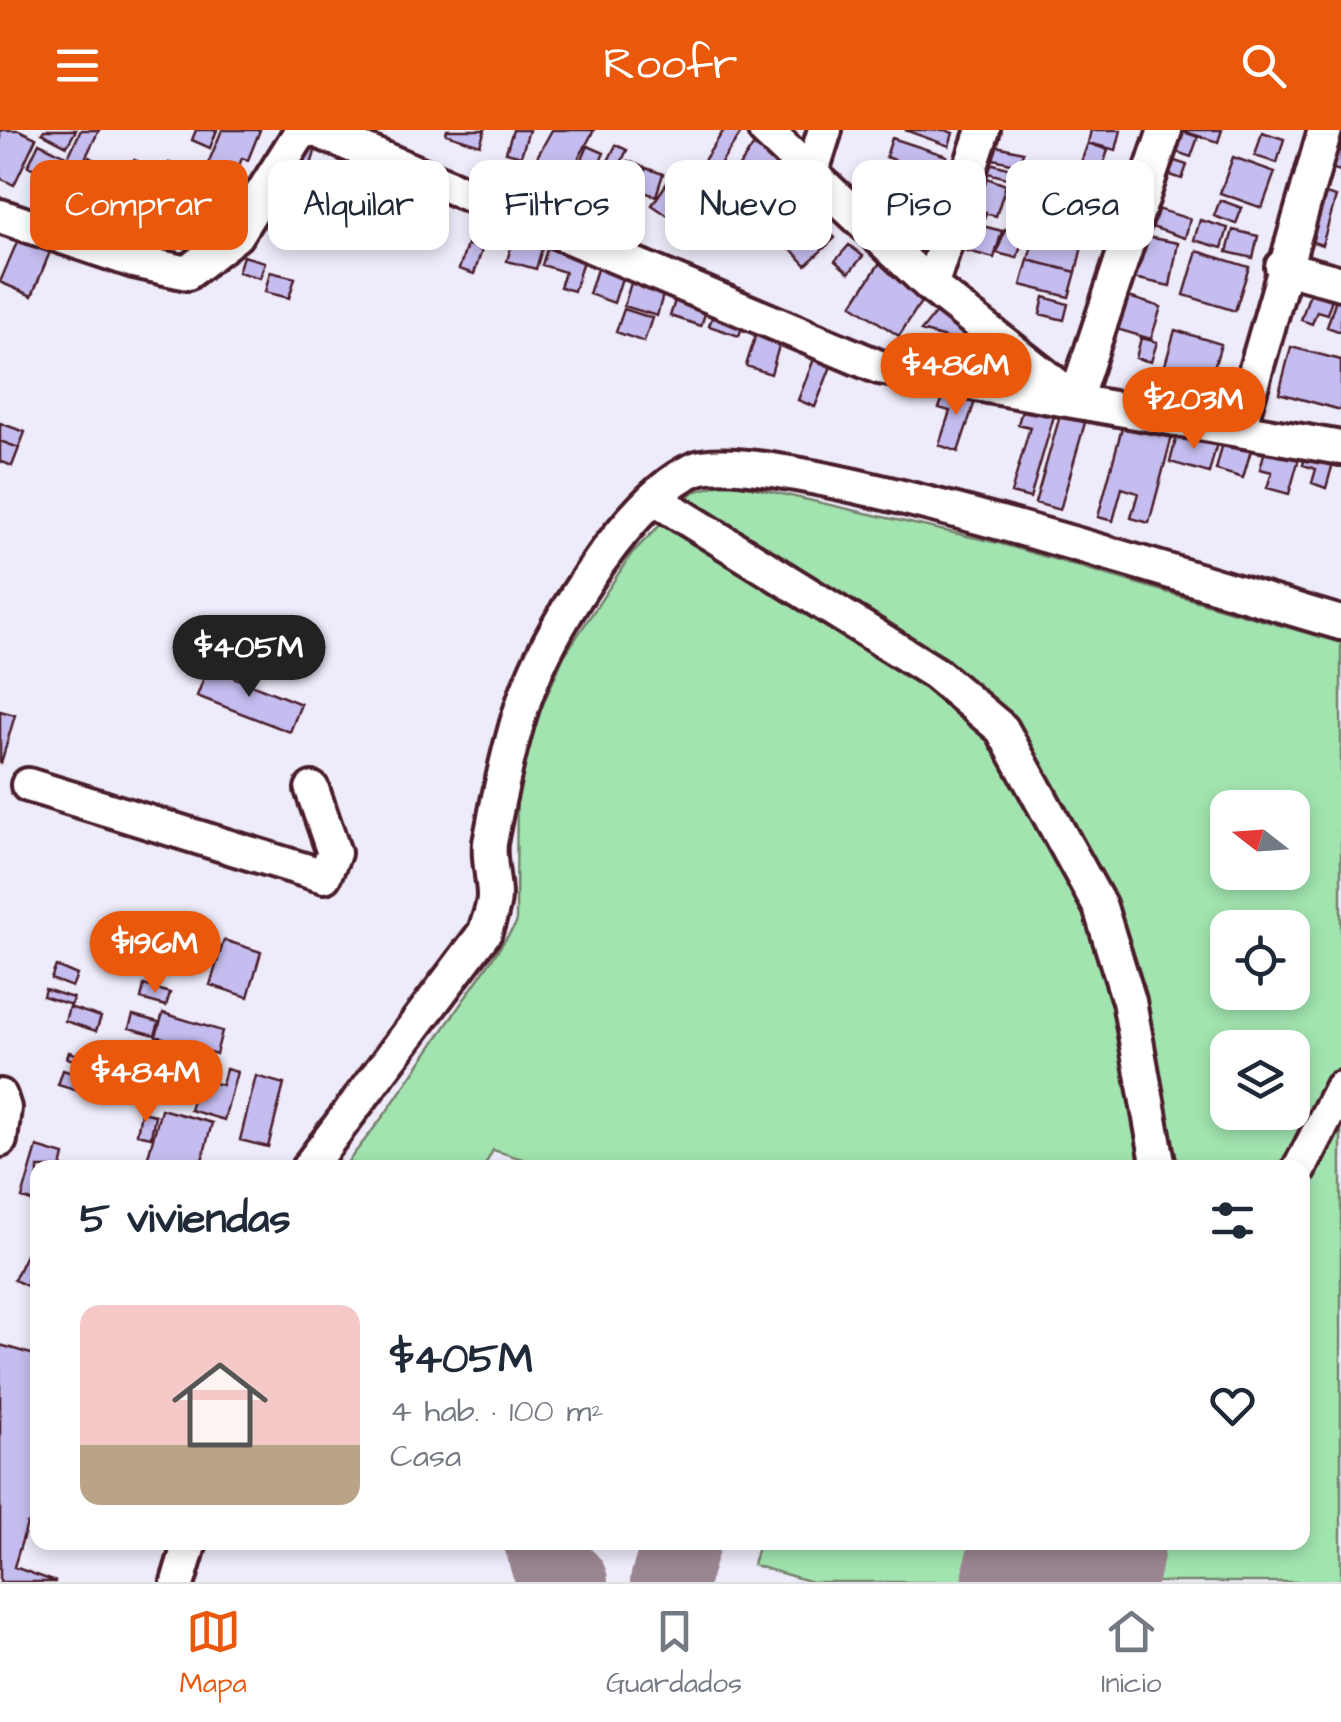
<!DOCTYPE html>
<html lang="es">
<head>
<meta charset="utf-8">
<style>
	:root { --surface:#fff; --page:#f6f6f7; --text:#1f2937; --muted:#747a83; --line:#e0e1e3; --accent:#ea580c }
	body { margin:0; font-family:"Architects Daughter",sans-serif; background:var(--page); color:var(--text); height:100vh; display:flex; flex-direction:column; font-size:38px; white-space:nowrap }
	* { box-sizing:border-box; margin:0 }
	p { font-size:32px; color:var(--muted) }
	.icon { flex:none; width:55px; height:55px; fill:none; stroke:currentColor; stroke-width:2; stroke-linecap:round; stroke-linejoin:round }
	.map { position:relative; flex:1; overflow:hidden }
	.details { position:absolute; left:30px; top:1030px; width:1280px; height:390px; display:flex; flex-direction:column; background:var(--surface); border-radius:20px; box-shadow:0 5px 15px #0003 }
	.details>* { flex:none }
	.guide { position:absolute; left:30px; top:30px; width:1282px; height:90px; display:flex; gap:20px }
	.needle { width:65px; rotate:287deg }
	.buttons { position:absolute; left:1210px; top:660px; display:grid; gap:20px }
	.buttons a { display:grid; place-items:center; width:100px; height:100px; border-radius:20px; background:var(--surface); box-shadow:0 5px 15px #0003; font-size:50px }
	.price { position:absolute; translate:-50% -85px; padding:0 22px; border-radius:35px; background:var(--accent); color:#fff; font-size:32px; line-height:65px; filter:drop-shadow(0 2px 5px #0008) }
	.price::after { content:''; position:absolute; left:50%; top:60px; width:30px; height:22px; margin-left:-15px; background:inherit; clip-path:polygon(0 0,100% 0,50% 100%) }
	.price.on { background:#222; color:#fff }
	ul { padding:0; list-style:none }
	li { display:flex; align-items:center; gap:30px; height:250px; padding:0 50px }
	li+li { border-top:2px solid var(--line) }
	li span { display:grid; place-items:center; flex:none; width:280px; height:200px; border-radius:20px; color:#555 }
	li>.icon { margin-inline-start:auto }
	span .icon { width:120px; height:120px; fill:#fffc; stroke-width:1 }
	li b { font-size:42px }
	h2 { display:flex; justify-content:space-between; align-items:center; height:120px; padding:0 50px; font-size:42px }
	.chip { padding:0 35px; border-radius:20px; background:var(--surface); box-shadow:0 5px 15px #0003; font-size:35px; line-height:90px }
	.chip.on { background:var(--accent); color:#fff }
	header { display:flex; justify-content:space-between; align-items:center; height:130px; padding:0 50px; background:var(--accent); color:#fff; font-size:45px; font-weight:600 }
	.tabs { display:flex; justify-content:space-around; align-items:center; height:140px; border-top:2px solid var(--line); background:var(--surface); font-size:28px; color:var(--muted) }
	.tabs a { display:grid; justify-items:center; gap:5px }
	.tabs .on { color:var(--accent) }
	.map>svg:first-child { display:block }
</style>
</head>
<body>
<header><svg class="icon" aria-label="menu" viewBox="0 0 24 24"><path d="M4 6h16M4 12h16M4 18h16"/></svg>Roofr<svg class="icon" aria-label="search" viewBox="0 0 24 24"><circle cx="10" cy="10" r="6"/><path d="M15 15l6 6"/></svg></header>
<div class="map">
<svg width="1341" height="1452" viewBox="0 0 1341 1452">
	<rect width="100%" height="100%" fill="#eeebfa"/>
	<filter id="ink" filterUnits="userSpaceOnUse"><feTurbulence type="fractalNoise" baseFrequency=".01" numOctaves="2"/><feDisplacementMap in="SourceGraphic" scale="20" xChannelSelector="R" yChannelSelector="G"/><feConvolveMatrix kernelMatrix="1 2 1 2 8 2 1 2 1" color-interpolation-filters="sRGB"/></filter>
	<g filter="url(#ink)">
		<!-- green -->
		<path fill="#a1e4af" stroke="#76826d" stroke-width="2.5" fill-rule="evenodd" d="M729 352 998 413 1341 513V1452H1124L1135 1413 1302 1412V1038H552L493 1020 484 1037 343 1038 385 984 516 794 517 634 564 526 632 423 693 362ZM1228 678H1292V742H1228ZM1228 798H1292V862H1228ZM1228 918H1292V982H1228Z
			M759 1413V1412L998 1413 987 1452H812L753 1435Z"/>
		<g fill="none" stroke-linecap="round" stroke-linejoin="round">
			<!-- taxiway -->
			<path stroke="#9c8592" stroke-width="78" d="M543 1412 549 1433 569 1452
				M669 1452 681 1412"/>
			<!-- runway -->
			<path stroke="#9c8592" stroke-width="192" d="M1058 1452 1069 1412"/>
		</g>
		<!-- building -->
		<path fill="#c5bdef" stroke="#4a1f2b" stroke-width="2.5" d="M0 0H19L36 8 14 55 0 48Z
			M44 0H76L67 16 42 3Z
			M81 0H99L71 57 57 50Z
			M196 0H217L210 18 192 10Z
			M222 0H260L248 30 242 28 235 46 207 36Z
			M290 0 320 5 301 68 282 62Z
			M447 0H485L480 15 446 4Z
			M513 0H529L521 26 506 22Z
			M552 0H594L564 55 531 38Z
			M724 0H743L716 41 703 32Z
			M905 0H945L953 3 949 16Z
			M1091 0H1121L1116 20 1088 13Z
			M1178 0 1198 7 1191 27 1159 16Z
			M1179 0H1222L1218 12Z
			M1262 2 1284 9 1277 33 1255 26Z
			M760 6 784 23 754 66 730 50Z
			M1337 7 1341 8V41L1329 38Z
			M892 8 947 26 941 45 886 27Z
			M39 13 68 27 57 50 28 36Z
			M983 13 1023 22 1020 35 980 26Z
			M1088 13 1108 20 1101 42 1080 35Z
			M616 15 627 20 605 65 594 59Z
			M588 16 604 23 587 61 571 54Z
			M1160 26 1187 35 1182 49 1155 40Z
			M89 27 98 32 83 62 73 58Z
			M1233 27 1275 42 1262 78 1220 63Z
			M976 29 1032 45 1029 54 973 39Z
			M134 30 158 39 141 91 116 83Z
			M628 31 646 38 633 71 615 64Z
			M169 33 194 43 172 101 147 91Z
			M370 33 387 39 375 74 365 70 370 57 362 54Z
			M646 38 663 44 656 66 637 60Z
			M1063 38 1106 51 1101 68 1058 55Z
			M314 42 341 50 331 83 316 79 319 70 307 66Z
			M779 45 797 56 781 82 763 71Z
			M987 48 1006 55 996 86 976 80Z
			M669 50 695 67 678 93 652 75Z
			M389 51 420 60 411 90 380 81Z
			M727 56 749 73 739 88 716 70Z
			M1042 56 1092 69 1088 91 1037 81Z
			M1312 60 1336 67 1322 115 1297 107Z
			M958 61 979 66 976 80 986 82 983 94 952 87Z
			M276 70 327 88 317 116 266 98Z
			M1220 70 1242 78 1236 94 1214 86Z
			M1144 75 1190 89 1185 108 1139 93Z
			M707 78 732 95 721 113 695 96Z
			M522 79 551 88 536 139 507 131Z
			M479 80 507 88 499 113 471 105Z
			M1037 81 1088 91 1082 116 1032 104Z
			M556 90 592 101 574 161 560 157 565 142 542 135Z
			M1200 90 1228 98 1222 118 1194 110Z
			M821 92 835 108 806 135 792 120Z
			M967 92 1002 101 994 128 960 119Z
			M23 98 54 112 32 166 0 152Z
			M1005 99 1024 105 1017 128 997 123Z
			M1233 100 1258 106 1253 128 1227 122Z
			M1035 104 1082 116 1076 142 1028 130Z
			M1142 106 1178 113 1170 156 1134 148Z
			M595 112 630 123 614 173 589 164 598 136 588 133Z
			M467 115 482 120 474 144 459 139Z
			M849 115 863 126 849 143 835 131Z
			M1197 121 1249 137 1235 181 1184 165Z
			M243 126 265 132 260 148 238 142Z
			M638 130 670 140 657 186 624 176Z
			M1028 130 1076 142 1069 167 1021 155Z
			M881 131 928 161 899 206 852 175Z
			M1317 141 1339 148 1327 184 1317 181 1312 194 1301 190Z
			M270 142 295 148 289 168 265 162Z
			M1341 153V202L1327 197Z
			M680 155 711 165 701 196 670 186Z
			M723 156 753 167 739 206 709 196Z
			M1116 163 1161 177 1151 209 1106 196Z
			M1044 167 1068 174 1064 190 1040 184Z
			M946 170 986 200 976 217 921 201Z
			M624 179 652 188 644 212 616 202Z
			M760 191 784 198 771 244 746 236Z
			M1175 200 1221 214 1211 248 1165 235Z
			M1141 208 1157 212 1151 232 1136 228Z
			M808 209 837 221 815 277 798 270 814 229 803 224Z
			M1291 217 1341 230V280L1279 263Z
			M947 258 976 268 958 322 939 315 950 281 939 278Z
			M1025 270 1056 279 1030 368 1011 363 1030 297 1018 294Z
			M1127 279 1176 291 1149 393 1131 388 1138 363 1122 358 1113 391 1098 387Z
			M1061 282 1086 289 1060 380 1035 373Z
			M0 293 25 302 19 318 0 311Z
			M1178 302 1217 313 1209 343 1170 332Z
			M1225 305 1253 313 1243 348 1216 340Z
			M1269 305 1303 314 1289 364 1267 358 1272 342 1260 339Z
			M0 311 19 318 12 336 0 331Z
			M1308 318 1335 326 1326 358 1312 353 1316 339 1303 335Z
			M208 537 301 574 290 602 197 566Z
			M0 581 15 585 1 633H0Z
			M224 810 261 822 248 867 210 855Z
			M56 836 77 845 72 857 51 849Z
			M144 855 170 863 166 876 141 869Z
			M45 859 73 868 71 875 43 866Z
			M69 877 101 887 96 901 65 891Z
			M163 883 222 901 216 924 156 906Z
			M133 885 159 892 155 905 129 898Z
			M160 918 183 927 180 933 157 924Z
			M69 922 124 939 122 945 67 928Z
			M134 927 152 932 150 945 131 940Z
			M162 928 185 935 182 946 158 939Z
			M226 939 237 942 224 990 190 980 199 949 222 955Z
			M63 940 109 955 105 969 58 955Z
			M256 946 284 954 268 1017 240 1010Z
			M161 979 212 993 200 1038 146 1034Z
			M141 982 155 985 151 1007 137 1004Z
			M37 1017 64 1025 61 1038H38V1073L22 1068Z
			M36 1104H38V1161L14 1150Z
			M0 1215 38 1226V1389L35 1397 27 1394 14 1437 56 1452H0Z"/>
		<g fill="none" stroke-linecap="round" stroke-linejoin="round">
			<defs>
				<path id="minor" d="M315 0 879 237 1341 318
					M765 0 931 156 1072 267
					M812 41 825 0
					M0 86 134 131 187 143 236 105 302 0
					M1282 137 1341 153
					M931 156 983 0
					M1075 270 1165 0
					M1239 298 1325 0
					M655 369 935 543 1002 599 1100 777 1129 871 1159 1038
					M28 655 324 746 334 723 312 659
					M0 966 4 978 0 1010
					M308 1038 485 802C488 791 494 778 494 766 494 749 488 730 490 713 498 668 514 593 531 552 555 491 634 364 695 339 765 310 1242 465 1341 493
					M1300 1038 1341 958
					M178 1452 190 1412"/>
			</defs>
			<!-- minor casing -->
			<use href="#minor" stroke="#4a1f2b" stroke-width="40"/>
			<!-- minor -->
			<use href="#minor" stroke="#fff" stroke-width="32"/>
		</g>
	</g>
</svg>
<div class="buttons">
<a><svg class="needle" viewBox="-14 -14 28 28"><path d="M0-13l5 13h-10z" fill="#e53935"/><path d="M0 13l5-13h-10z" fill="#747a83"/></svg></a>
<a><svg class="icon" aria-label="locate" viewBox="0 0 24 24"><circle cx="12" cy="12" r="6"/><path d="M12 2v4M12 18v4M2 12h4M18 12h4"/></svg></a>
<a><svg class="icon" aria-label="layers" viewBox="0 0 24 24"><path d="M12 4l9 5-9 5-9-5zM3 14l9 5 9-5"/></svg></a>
</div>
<b class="price" style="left:956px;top:288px">$486M</b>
<b class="price" style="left:1194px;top:322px">$203M</b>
<b class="price on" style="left:249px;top:570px">$405M</b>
<b class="price" style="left:155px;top:866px">$196M</b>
<b class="price" style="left:146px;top:995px">$484M</b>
<div class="guide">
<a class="chip on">Comprar</a>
<a class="chip">Alquilar</a>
<a class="chip">Filtros</a>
<a class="chip">Nuevo</a>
<a class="chip">Piso</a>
<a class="chip">Casa</a>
</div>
<section class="details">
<h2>5 viviendas<svg class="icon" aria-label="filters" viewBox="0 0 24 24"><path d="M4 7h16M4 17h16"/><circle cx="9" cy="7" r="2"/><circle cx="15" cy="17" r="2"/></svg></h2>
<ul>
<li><span style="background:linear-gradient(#f6c9c9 70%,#b9a48a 0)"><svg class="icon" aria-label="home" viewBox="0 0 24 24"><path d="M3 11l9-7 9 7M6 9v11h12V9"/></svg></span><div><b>$405M</b><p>4 hab. · 100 m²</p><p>Casa</p></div><svg class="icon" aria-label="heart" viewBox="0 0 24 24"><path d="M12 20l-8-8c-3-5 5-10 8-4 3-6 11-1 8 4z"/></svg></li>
</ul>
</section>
</div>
<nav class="tabs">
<a class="on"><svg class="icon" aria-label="map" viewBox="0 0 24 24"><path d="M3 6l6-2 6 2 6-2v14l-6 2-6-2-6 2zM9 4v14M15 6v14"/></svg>Mapa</a>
<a><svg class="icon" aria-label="saved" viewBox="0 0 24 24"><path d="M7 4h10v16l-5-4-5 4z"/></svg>Guardados</a>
<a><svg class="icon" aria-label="home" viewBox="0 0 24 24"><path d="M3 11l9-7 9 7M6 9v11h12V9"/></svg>Inicio</a>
</nav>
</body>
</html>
